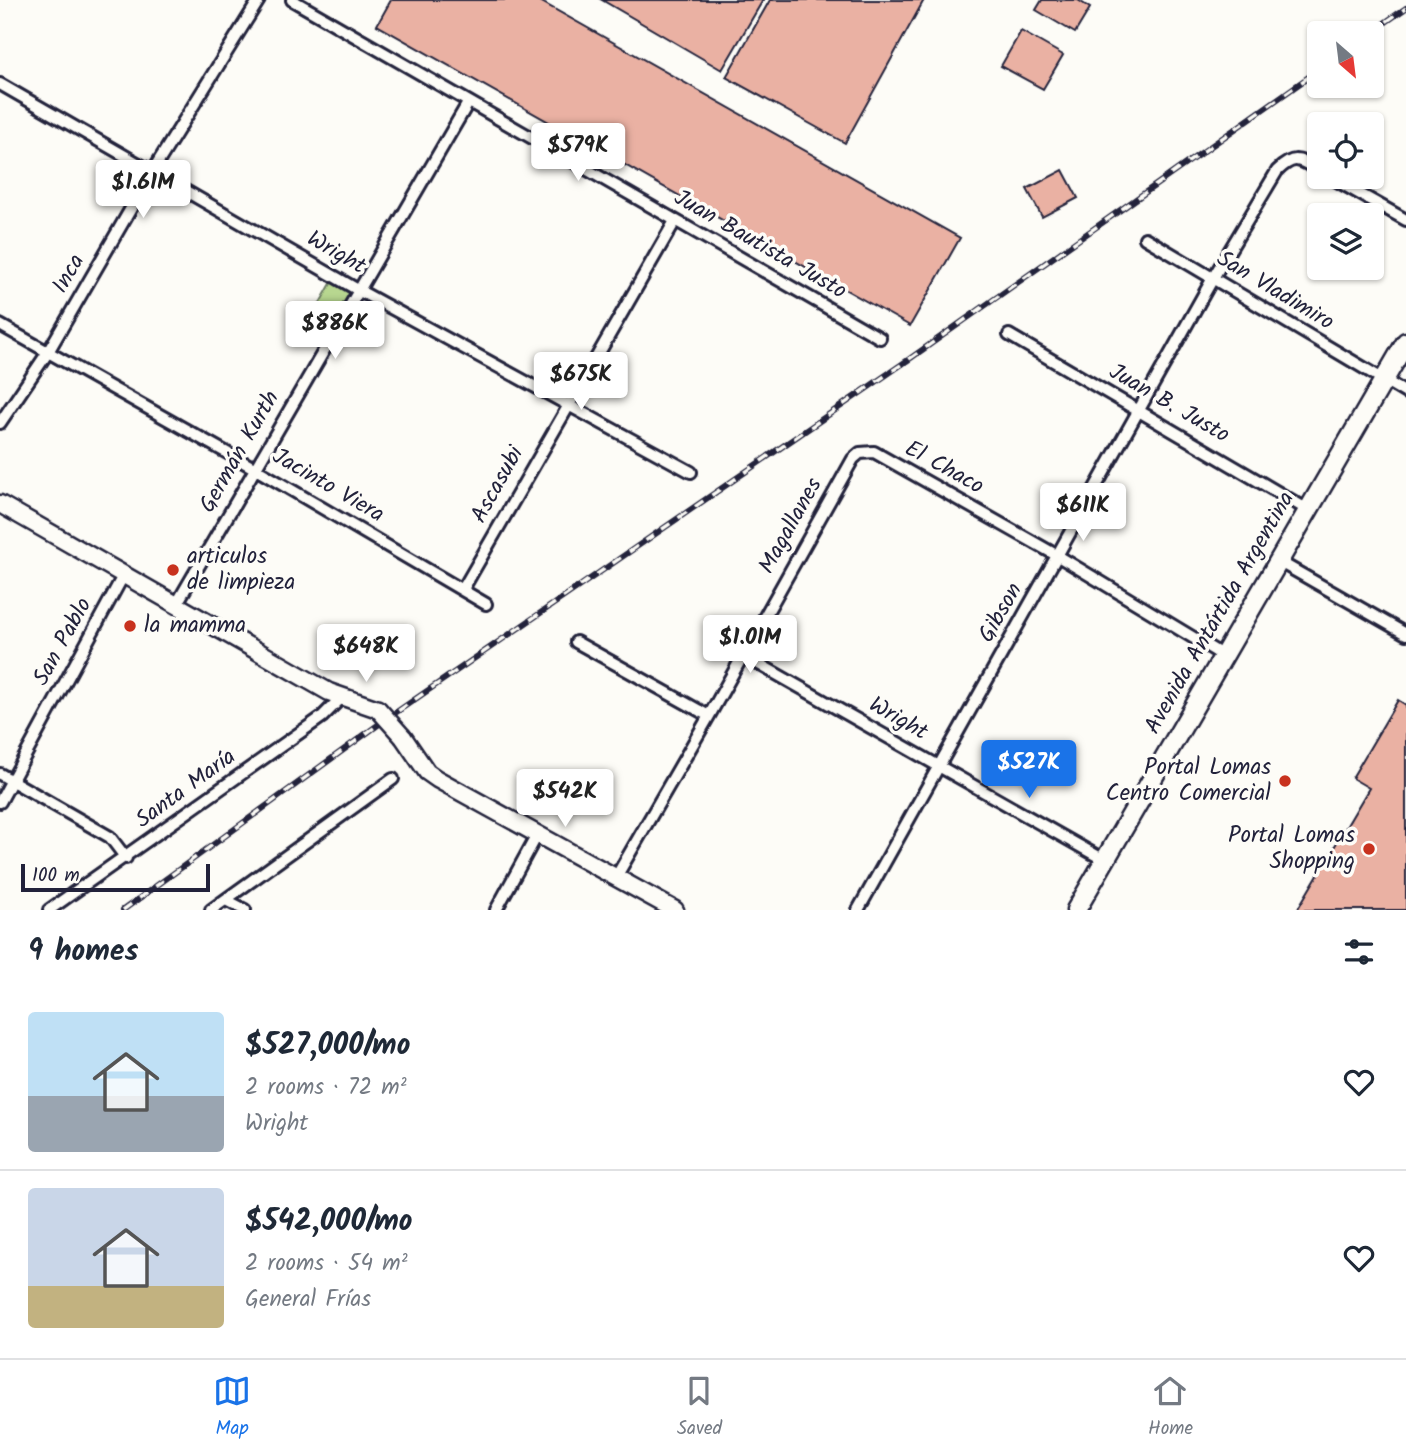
<!DOCTYPE html>
<html lang="en">
<head>
<meta charset="utf-8">
<style>
	:root { --surface:#fff; --page:#f6f6f7; --text:#1f2937; --muted:#747a83; --line:#e0e1e3; --accent:#1a73e8 }
	body { margin:0; font-family:Kalam,sans-serif; background:var(--page); color:var(--text); height:100vh; display:flex; flex-direction:column; font-size:26px; white-space:nowrap }
	* { box-sizing:border-box; margin:0 }
	p { font-size:23px; color:var(--muted) }
	.icon { flex:none; width:38px; height:38px; fill:none; stroke:currentColor; stroke-width:2; stroke-linecap:round; stroke-linejoin:round }
	.map { position:relative; height:910px; overflow:hidden }
	.details { display:flex; flex-direction:column; background:var(--surface); flex:1 }
	.details>* { flex:none }
	.needle { width:46px; rotate:152deg }
	.fabs { position:absolute; left:1307px; top:21px; display:grid; gap:14px }
	.fabs a { display:grid; place-items:center; width:77px; height:77px; border-radius:7px; background:var(--surface); box-shadow:0 2px 5px #0004; font-size:35px }
	.scale { position:absolute; left:21px; bottom:18px; width:189px; box-sizing:border-box; padding-left:7px; border:4px solid #22223b; border-top:0; font-size:19px; line-height:24px; white-space:nowrap; color:#22223b; -webkit-text-stroke:5px #fdfcf7; paint-order:stroke }
	.price { position:absolute; translate:-50% -60px; padding:0 16px; border-radius:7px; background:#fff; color:#222; font-size:23px; line-height:46px; filter:drop-shadow(0 2px 4px #0008) }
	.price::after { content:''; position:absolute; left:50%; top:42px; width:21px; height:16px; margin-left:-10px; background:inherit; clip-path:polygon(0 0,100% 0,50% 100%) }
	.price.selected { background:var(--accent); color:#fff }
	ul { padding:0; list-style:none }
	li { display:flex; align-items:center; gap:21px; height:175px; padding:0 28px }
	li+li { border-top:2px solid var(--line) }
	li span { display:grid; place-items:center; flex:none; width:196px; height:140px; border-radius:7px; color:#555 }
	li>.icon { margin-inline-start:auto }
	span .icon { width:84px; height:84px; fill:#fffc; stroke-width:1 }
	li b { font-size:30px }
	h2 { display:flex; justify-content:space-between; align-items:center; height:84px; padding:0 28px; font-size:30px }
	.dock { display:flex; justify-content:space-around; align-items:center; height:98px; border-top:2px solid var(--line); background:var(--surface); font-size:19px; color:var(--muted) }
	.dock a { display:grid; justify-items:center; gap:4px }
	.dock .selected { color:var(--accent) }
	.map>svg:first-child { display:block }
</style>
</head>
<body>
<div class="map">
<svg width="1406" height="910" viewBox="0 0 1406 910">
	<rect width="100%" height="100%" fill="#fdfcf7"/>
	<filter id="ink" filterUnits="userSpaceOnUse"><feTurbulence type="fractalNoise" baseFrequency=".0143" numOctaves="2"/><feDisplacementMap in="SourceGraphic" scale="14" xChannelSelector="R" yChannelSelector="G"/><feConvolveMatrix kernelMatrix="1 2 1 2 8 2 1 2 1" color-interpolation-filters="sRGB"/></filter>
	<g filter="url(#ink)">
		<!-- green -->
		<path fill="#b8d790" stroke="#6d7c66" stroke-width="2" d="M333 280 352 290 330 327 312 317Z"/>
		<!-- building -->
		<path fill="#eab1a3" stroke="#22223b" stroke-width="2" d="M391 0H538L960 238 910 326 377 25Z
			M602 0H763L722 70Z
			M770 0H924L845 143 726 77Z
			M1042 0H1078L1090 8 1075 33 1036 10Z
			M1021 31 1063 55 1043 89 1001 66Z
			M1063 170 1078 198 1042 217 1027 189Z
			M1398 700 1406 705V910H1297L1369 788 1352 778Z"/>
		<g fill="none" stroke-linecap="round" stroke-linejoin="round">
			<defs>
				<path id="street" d="M292 0 880 338
					M0 84 358 290 691 472
					M1330 177 1406 220
					M1145 238 1406 393
					M0 325 254 468 486 604
					M1009 335 1308 510
					M0 423 48 352 152 172 259 0
					M1278 561 1406 634
					M463 589 675 221
					M176 605 468 103
					M576 642 709 716
					M743 655 1106 861
					M0 774 110 837 126 858
					M0 802 123 576
					M616 877 709 716 853 459 860 453 874 452 1058 556 1222 655
					M226 900 245 910
					M49 910 322 717 342 697
					M211 910 393 779
					M496 910 537 835
					M858 910 1213 278 1277 171C1295 153 1300 160 1320 171"/>
				<path id="secondary" d="M0 504 329 692 378 709
					M403 737 427 772 437 779 675 910"/>
				<path id="primary" d="M1076 910 1406 342"/>
			</defs>
			<!-- street casing -->
			<use href="#street" stroke="#22223b" stroke-width="16"/>
			<!-- secondary casing -->
			<use href="#secondary" stroke="#22223b" stroke-width="21"/>
			<!-- primary casing -->
			<use href="#primary" stroke="#22223b" stroke-width="23"/>
			<!-- street -->
			<use href="#street" stroke="#fdfcf7" stroke-width="10"/>
			<!-- secondary -->
			<use href="#secondary" stroke="#fdfcf7" stroke-width="16"/>
			<!-- primary -->
			<use href="#primary" stroke="#fdfcf7" stroke-width="18"/>
			<defs>
				<path id="rail" d="M1370 33 1406 8
					M123 910 382 722 908 360 1320 69"/>
			</defs>
			<!-- rail casing -->
			<use href="#rail" stroke="#22223b" stroke-width="6"/>
			<!-- rail -->
			<use href="#rail" stroke="#fdfcf7" stroke-width="3.5" stroke-dasharray="10" stroke-linecap="butt"/>
			<defs>
				<path id="secondary-bridge" d="M378 709 403 737"/>
			</defs>
			<!-- secondary-bridge casing -->
			<use href="#secondary-bridge" stroke="#22223b" stroke-width="21" stroke-linecap="butt"/>
			<!-- secondary-bridge -->
			<use href="#secondary-bridge" stroke="#fdfcf7" stroke-width="16"/>
		</g>
	</g>
	<!-- markers -->
	<g fill="#c8321e" stroke="#fdfcf7" stroke-width="2.5">
		<circle cx="173" cy="570" r="7"/>
		<circle cx="130" cy="626" r="7"/>
		<circle cx="1285" cy="781" r="7"/>
		<circle cx="1369" cy="849" r="7"/>
	</g>
	<g text-anchor="middle" dominant-baseline="central" stroke-width="7" stroke-linejoin="round" paint-order="stroke">
		<!-- street labels -->
		<g font-size="23" fill="#22223b" stroke="#fdfcf7">
			<text transform="translate(760 245) rotate(30)">Juan Bautista Justo</text>
			<text transform="translate(336 253) rotate(30)">Wright</text>
			<text transform="translate(69 274) rotate(-60)">Inca</text>
			<text transform="translate(1275 291) rotate(31)">San Vladimiro</text>
			<text transform="translate(1169 404) rotate(30)">Juan B. Justo</text>
			<text transform="translate(240 452) rotate(-60)">Germán Kurth</text>
			<text transform="translate(944 468) rotate(29)">El Chaco</text>
			<text transform="translate(498 485) rotate(-61)">Ascasubi</text>
			<text transform="translate(328 486) rotate(30)">Jacinto Viera</text>
			<text transform="translate(791 526) rotate(-61)">Magallanes</text>
			<text transform="translate(1001 613) rotate(-60)">Gibson</text>
			<text transform="translate(1220 613) rotate(-60)">Avenida Antártida Argentina</text>
			<text transform="translate(63 642) rotate(-61)">San Pablo</text>
			<text transform="translate(898 719) rotate(30)">Wright</text>
			<text transform="translate(186 789) rotate(-36)">Santa María</text>
		</g>
		<!-- poi labels -->
		<g font-size="23" fill="#22223b" stroke="#fdfcf7" text-anchor="start">
			<text x="187" y="557">articulos<tspan x="187" dy="26">de limpieza</tspan></text>
			<text x="144" y="626">la mamma</text>
			<text x="1271" y="768" text-anchor="end">Portal Lomas<tspan x="1271" dy="26">Centro Comercial</tspan></text>
			<text x="1355" y="836" text-anchor="end">Portal Lomas<tspan x="1355" dy="26">Shopping</tspan></text>
		</g>
	</g>
</svg>
<div class="fabs">
<a><svg class="needle" viewBox="-14 -14 28 28"><path d="M0-13l5 13h-10z" fill="#e53935"/><path d="M0 13l5-13h-10z" fill="#747a83"/></svg></a>
<a><svg class="icon" aria-label="locate" viewBox="0 0 24 24"><circle cx="12" cy="12" r="6"/><path d="M12 2v4M12 18v4M2 12h4M18 12h4"/></svg></a>
<a><svg class="icon" aria-label="layers" viewBox="0 0 24 24"><path d="M12 4l9 5-9 5-9-5zM3 14l9 5 9-5"/></svg></a>
</div>
<div class="scale">100 m</div>
<b class="price" style="left:578px;top:183px">$579K</b>
<b class="price" style="left:143px;top:220px">$1.61M</b>
<b class="price" style="left:335px;top:361px">$886K</b>
<b class="price" style="left:581px;top:412px">$675K</b>
<b class="price" style="left:1083px;top:543px">$611K</b>
<b class="price" style="left:750px;top:675px">$1.01M</b>
<b class="price" style="left:366px;top:684px">$648K</b>
<b class="price selected" style="left:1029px;top:800px">$527K</b>
<b class="price" style="left:565px;top:829px">$542K</b>
</div>
<section class="details">
<h2>9 homes<svg class="icon" aria-label="filters" viewBox="0 0 24 24"><path d="M4 7h16M4 17h16"/><circle cx="9" cy="7" r="2"/><circle cx="15" cy="17" r="2"/></svg></h2>
<ul>
<li><span style="background:linear-gradient(#bfe0f5 60%,#9aa5b1 0)"><svg class="icon" aria-label="home" viewBox="0 0 24 24"><path d="M3 11l9-7 9 7M6 9v11h12V9"/></svg></span><div><b>$527,000/mo</b><p>2 rooms · 72 m²</p><p>Wright</p></div><svg class="icon" aria-label="heart" viewBox="0 0 24 24"><path d="M12 20l-8-8c-3-5 5-10 8-4 3-6 11-1 8 4z"/></svg></li>
<li><span style="background:linear-gradient(#c9d6e8 70%,#c2b280 0)"><svg class="icon" aria-label="home" viewBox="0 0 24 24"><path d="M3 11l9-7 9 7M6 9v11h12V9"/></svg></span><div><b>$542,000/mo</b><p>2 rooms · 54 m²</p><p>General Frías</p></div><svg class="icon" aria-label="heart" viewBox="0 0 24 24"><path d="M12 20l-8-8c-3-5 5-10 8-4 3-6 11-1 8 4z"/></svg></li>
</ul>
</section>
<nav class="dock">
<a class="selected"><svg class="icon" aria-label="map" viewBox="0 0 24 24"><path d="M3 6l6-2 6 2 6-2v14l-6 2-6-2-6 2zM9 4v14M15 6v14"/></svg>Map</a>
<a><svg class="icon" aria-label="saved" viewBox="0 0 24 24"><path d="M7 4h10v16l-5-4-5 4z"/></svg>Saved</a>
<a><svg class="icon" aria-label="home" viewBox="0 0 24 24"><path d="M3 11l9-7 9 7M6 9v11h12V9"/></svg>Home</a>
</nav>
</body>
</html>
